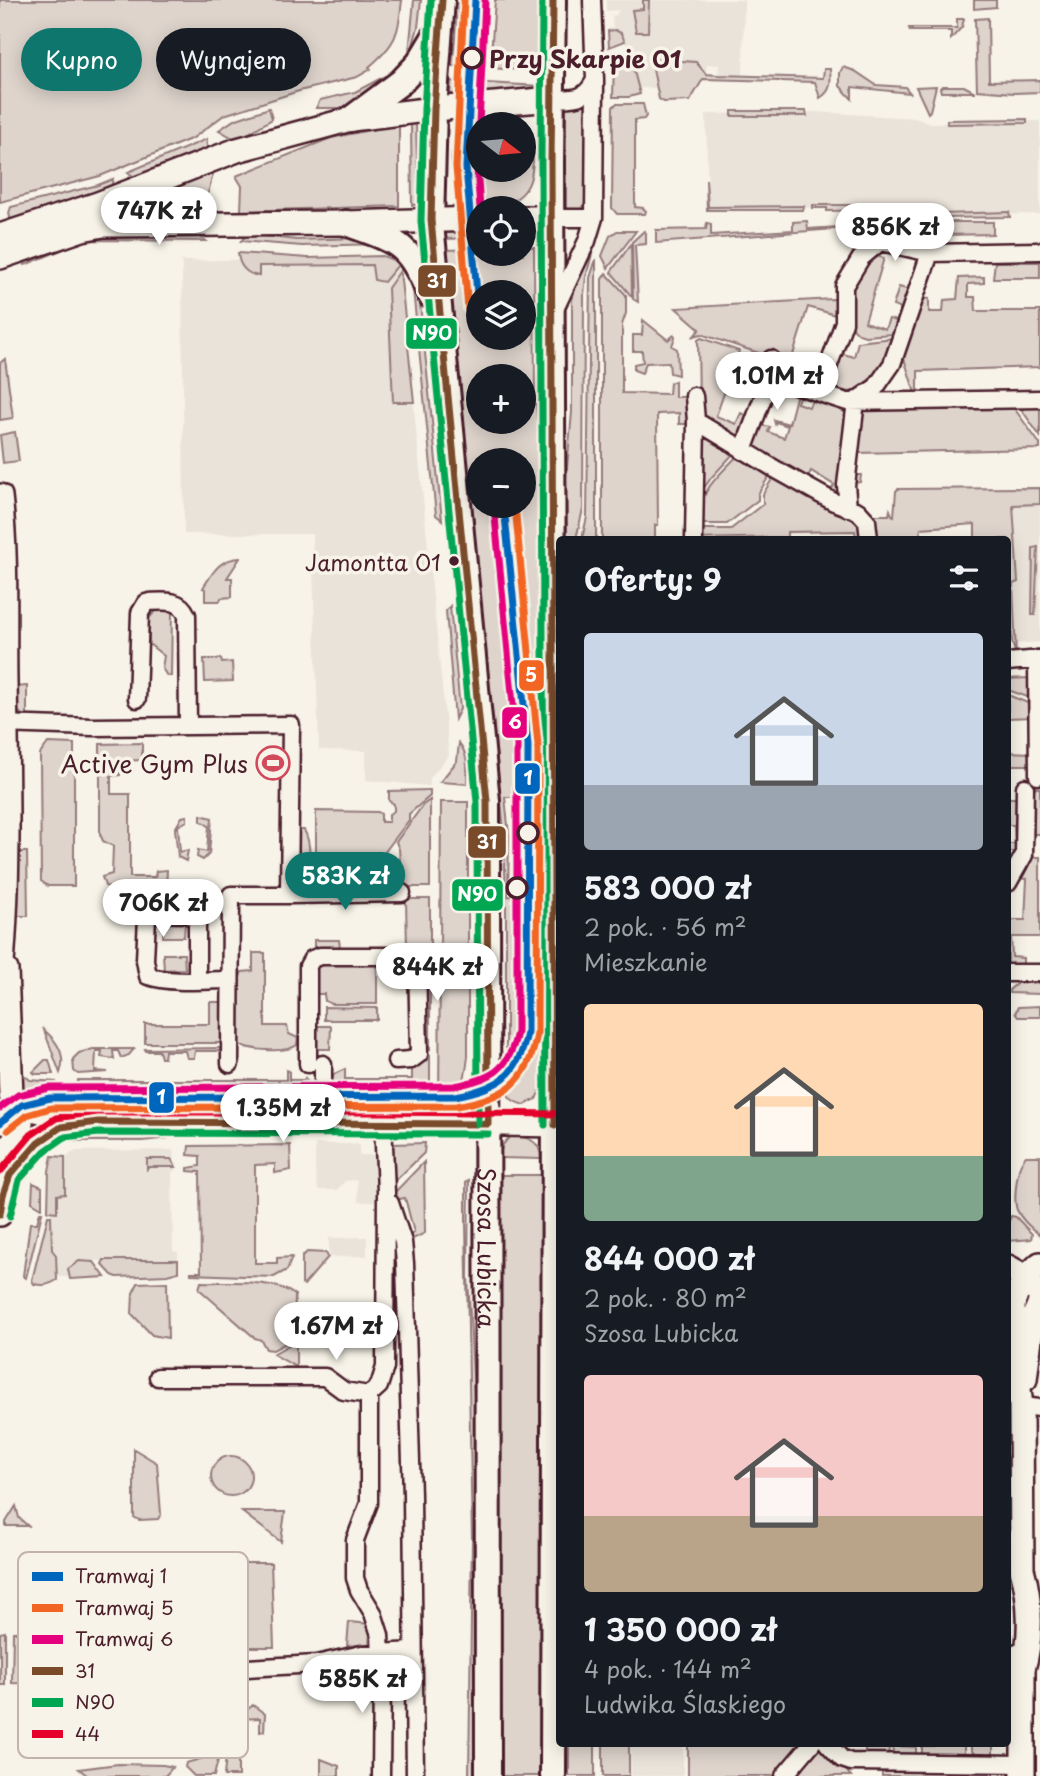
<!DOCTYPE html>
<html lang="pl">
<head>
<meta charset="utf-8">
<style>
	:root { --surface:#171b24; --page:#242831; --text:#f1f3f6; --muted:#9ea1a6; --accent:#0f766e }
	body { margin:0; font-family:"Playpen Sans",sans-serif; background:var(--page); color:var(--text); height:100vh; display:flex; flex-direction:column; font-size:26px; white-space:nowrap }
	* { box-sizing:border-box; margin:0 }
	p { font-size:23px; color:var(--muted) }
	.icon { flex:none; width:38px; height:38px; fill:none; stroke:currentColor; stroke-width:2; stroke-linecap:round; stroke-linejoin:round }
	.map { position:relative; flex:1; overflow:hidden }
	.drawer { position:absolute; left:556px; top:536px; width:455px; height:1211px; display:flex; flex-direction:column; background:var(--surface); border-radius:7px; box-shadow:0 4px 18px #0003 }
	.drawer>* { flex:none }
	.banner { position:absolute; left:21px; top:28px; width:430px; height:63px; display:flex; gap:14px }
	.needle { width:46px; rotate:106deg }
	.fabs { position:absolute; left:466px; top:112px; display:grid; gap:14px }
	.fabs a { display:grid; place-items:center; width:70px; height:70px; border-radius:50%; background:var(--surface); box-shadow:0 4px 18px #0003; font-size:35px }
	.price { position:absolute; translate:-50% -60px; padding:0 16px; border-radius:24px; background:#fff; color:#222; font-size:23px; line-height:46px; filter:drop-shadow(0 2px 4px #0008) }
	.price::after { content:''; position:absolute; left:50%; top:42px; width:21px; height:16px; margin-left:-10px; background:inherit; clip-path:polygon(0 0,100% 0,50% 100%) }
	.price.on { background:var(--accent); color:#fff }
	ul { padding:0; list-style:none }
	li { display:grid; align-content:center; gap:14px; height:371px; padding:0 28px }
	li span { display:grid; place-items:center; height:217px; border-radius:7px; color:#555 }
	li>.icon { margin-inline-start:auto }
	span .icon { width:126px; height:126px; fill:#fffc; stroke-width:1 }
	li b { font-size:30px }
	h2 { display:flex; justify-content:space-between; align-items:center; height:84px; padding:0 28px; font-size:30px }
	.chip { padding:0 24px; border-radius:32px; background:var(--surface); box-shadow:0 4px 18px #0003; font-size:24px; line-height:63px }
	.chip.on { background:var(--accent); color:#fff }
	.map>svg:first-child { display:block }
</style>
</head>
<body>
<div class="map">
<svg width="1040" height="1776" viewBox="0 0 1040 1776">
	<rect width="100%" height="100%" fill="#f7f3e8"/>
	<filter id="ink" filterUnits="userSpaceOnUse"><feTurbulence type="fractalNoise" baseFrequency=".0143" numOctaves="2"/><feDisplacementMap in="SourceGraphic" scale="14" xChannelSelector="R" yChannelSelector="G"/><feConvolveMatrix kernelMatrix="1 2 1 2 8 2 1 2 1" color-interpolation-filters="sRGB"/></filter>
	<g filter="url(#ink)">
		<!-- built -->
		<path fill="#eae3da" d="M606 0H744L743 76 718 75 719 65 707 64 706 74 652 64 657 88H638L631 60H628L625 39 620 32 613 30 612 16 616 15 619 10 606 11Z
			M815 112 915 118 929 123 1040 121V214L896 216 884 207 708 209 706 114Z
			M383 256 393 260 400 271 449 755 430 778V786L366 780V751L319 750 312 534H184L182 261Z
			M1013 504H1040V642L1015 644Z
			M430 1085V1099H330V1086Z
			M315 1144H359V1155H374L375 1202H358L357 1180 345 1181 337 1190H318L315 1169Z
			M173 1150 176 1167V1171L172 1172 173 1251 178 1252V1260L79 1261 68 1269V1277H57L56 1255 52 1250 51 1211 56 1212 57 1194H65V1157L75 1151Z
			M367 1237V1256L329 1257V1238Z
			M631 1743H683V1776H631Z"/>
		<!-- green -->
		<path fill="#ded4cc" stroke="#947a7c" stroke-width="2" fill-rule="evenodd" d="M0 0H402C398 35 397 43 369 67L371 69 357 77 299 91 224 115 193 138 100 176 0 202Z
			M414 0H421L418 27 408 63Z
			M459 0H464L459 67 452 66Z
			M495 0H540L541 71 490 68Z
			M643 0H649L648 32H636L632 10 643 9Z
			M974 0H996V7L974 9Z
			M988 18 989 81 1040 80V92L1014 93 977 90 975 19Z
			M957 19H964L962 27 951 39V31H910L909 28H957Z
			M615 30 621 33 625 41 609 47 608 31Z
			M656 59 696 62 706 74 718 75 823 78 824 69H830C831 81 832 91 820 98L815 82 703 79 690 101 664 102 659 99 652 64Z
			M628 60H631L640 94 629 97H613L614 64Z
			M843 67 855 71 876 85 905 87 910 93 852 87V99L840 86V73Z
			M385 76H389L355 104 344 108H316L320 100 355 92Z
			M451 81 541 86V89L450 94Z
			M936 86 930 111 928 113 916 87Z
			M942 86H964L975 92H941L940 88Z
			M590 102 587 201 581 209 566 210V106L585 105Z
			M616 104H643L646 116 644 119 635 120V207L643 208 646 211 645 214H617L612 208 613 107Z
			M269 108 272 119 239 139 233 138 219 130 234 120Z
			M732 111H806L807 116H732Z
			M473 117H503L523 124H478V170H523V125C535 137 534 154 532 171 526 226 434 213 454 141 457 130 462 121 473 117Z
			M1027 119V123L947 124V120Z
			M416 122 418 205H412L411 123Z
			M399 124V206L241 211 242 186 236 176 331 138Z
			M207 139V150L135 178 128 172Z
			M206 172 213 174 206 201V213L94 217Z
			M113 179 111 188 11 222 9 213 11 207 98 185Z
			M706 179 708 207 804 206 803 210H707Z
			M813 205H884L883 210 827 211V208H813Z
			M1009 212 1010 217 942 218 941 214Z
			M854 220H861L869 224 871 239 862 240 861 227 656 243V230L706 229 707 223 711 224V235L793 230V222L807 221 808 229 854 226Z
			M940 222H993V234L941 235V231L949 230 948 224Z
			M478 229V238L445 239V230Z
			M617 231H636L608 268 602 256 610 236Z
			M644 231 646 233V244L635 245 638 302 633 299 632 242Z
			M253 235 297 240 360 238 382 244 302 246 241 241 246 236Z
			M89 236H199L206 241 86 240 25 265 23 259Z
			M631 244 632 297 611 272Z
			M523 247H534L535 390 541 478 542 796 505 797 509 835 508 896 542 897 543 1084 536 1099 525 1105C512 1102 507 1098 506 1084V896L503 821 446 250 478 249V254H523ZM478 292H523V338H478ZM478 376H523V422H478ZM478 460H523V506H478Z
			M590 247 593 250 586 277 584 294 583 509 576 539H567L566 479 572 412V301L577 278Z
			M238 253 308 258 383 256 393 260 398 265 384 282 374 280 372 265 259 266V276C246 274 239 266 238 253Z
			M872 255 884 258 865 322 885 329 889 319 900 322 893 334 865 336 859 334 854 329 846 312V292Z
			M596 259V539H582L587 517 590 278Z
			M995 262H1040V278H993Z
			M411 270 419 294 442 520 436 515Z
			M400 271 414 402H393L388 288Z
			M606 273 626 295V313L622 325V393L669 394 670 383 675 381V397H688L689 424H679V413L657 414 658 525H655V539H602V279Z
			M984 277V283L968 284V297H975L976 311H1040V367L918 371V392H921V396H916L901 349 920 298 929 299V312H943L944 300 957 299 959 278Z
			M899 287 910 290 904 310 893 306Z
			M833 299 837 300 839 316 808 307 788 371 808 378 811 368 822 371 815 381 809 383 772 372 774 358 701 334 694 336 700 329 676 308Z
			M643 320 668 340 674 335 675 337 672 346 677 349 678 375 670 373 669 362 646 363 642 373 634 370V364L643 362 642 351H633V335H642Z
			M701 338 739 351 716 416 736 424 741 413 751 417 743 441 704 421 699 400 698 340Z
			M894 338C886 364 867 404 835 388L832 379 840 353 854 357 858 342Z
			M5 359 13 418 0 420V363Z
			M801 391 797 403 809 407 813 397 840 406 847 416 841 484 837 494 829 495 834 485 811 471 806 481 752 448 760 425 770 427 768 432 784 438 788 426 776 422 775 424 774 420 789 424 797 393Z
			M1040 402V436L1017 403Z
			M1011 404 1040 444V449L857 453 856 475H861L860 482 852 483 859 414 864 405Z
			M15 432 19 461 3 463 0 435Z
			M704 437 711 438 735 452 711 478 697 498 701 439Z
			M739 454 771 473 758 494V500L727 524H698C699 489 717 478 739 454Z
			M774 476 856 514 865 539H856L855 531 787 532V537L698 539V529H731L763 504V494Z
			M1040 488V504L1013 505 1018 582 1013 584 1016 655 1012 642 1008 539H975V524L921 528 920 539H872V515H889L890 510 892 515 894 516 896 491 898 489Z
			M1038 547 1035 615H1032L1033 548Z
			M240 558 227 578H232V597L221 598 220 601H205V589L203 588C213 572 219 559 240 558Z
			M450 606 460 709 455 719 446 611Z
			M156 611H172L171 676H167L162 668 164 656 149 644V618Z
			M204 659H221L222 663 232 662 233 681 205 682Z
			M1030 666 1033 699 1008 690V679L1028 678Z
			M27 686V718C13 711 15 701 15 687Z
			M1008 695 1030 704 1032 717 1008 718Z
			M48 743 74 744V886H48L41 881 40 754Z
			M142 743V760L120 761V775L111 776V794H130V877H155L156 871 167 870 166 887 110 888 105 886 102 877 112 874 113 846 103 841 100 834V744Z
			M459 743C469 755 467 769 467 784L440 782 457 761Z
			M1008 752 1031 753 1029 765H1008Z
			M1030 788H1040V834H1029Z
			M430 790V796L409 814V820L365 878H362L360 887H317V855L319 853 316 852V811L378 812 381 814V822H389V814L394 811V804L389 801V791Z
			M1008 798H1020L1016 852H1008V844H1015L1014 825H1008Z
			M430 800V887H402L399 849 396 842 423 805Z
			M441 802H468V1056C466 1076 461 1104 439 1110Z
			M201 815 212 818 209 854 203 860 197 857 198 850 207 852 209 826 201 821Z
			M187 816V821L178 826 180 852 188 850 186 861 178 857 175 829 182 817Z
			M300 830H304C311 841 312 871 305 882H301L297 877 296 837Z
			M19 852H27L28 916H15V856Z
			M1029 857H1040V937H1011L1012 957 1023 958V968L1008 965V926L1013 920H1025L1027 879 1015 878Z
			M406 899H430V945L426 948H407Z
			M164 921H185L184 937H163Z
			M314 940H339L340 947H314Z
			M416 952 430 955V1049H422L427 1047V959Z
			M253 953H265V1026H287L289 1034 298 1038 297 1045C286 1054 248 1050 234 1043V992L242 972 253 971Z
			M163 954H184L185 969 164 970Z
			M324 965H377V1004H332L325 1001 324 994H315V972L318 967Z
			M1040 979V994L1009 993V990L1021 980Z
			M210 1002H225V1043H145V1024H210Z
			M1040 1006V1017H1018L1015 1013 1018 1007Z
			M324 1007 377 1008V1020H324Z
			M312 1026H331L330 1049H312Z
			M44 1030C57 1041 67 1055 60 1073Z
			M223 1048 220 1051H195L194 1058H187L185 1051H165L164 1058H161L159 1051H146L145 1049Z
			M93 1049H134L129 1055 121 1058 118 1051H113L114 1059 101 1057 102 1051H96L95 1071 108 1072 78 1074 74 1071 73 1059 79 1053Z
			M422 1054 430 1055V1085L330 1086 334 1074 345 1069V1079H412V1063Z
			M45 1060H49L53 1074H35L33 1072Z
			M286 1070 289 1071V1080H304L305 1078 311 1086 77 1087 78 1080H286Z
			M24 1075 30 1080 56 1082 55 1087 21 1091V1076Z
			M330 1099H430L426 1112 336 1111 331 1106Z
			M104 1135H166L170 1138 142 1141H76V1138Z
			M512 1136C528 1136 541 1142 541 1159L500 1158C500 1148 503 1141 512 1136Z
			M425 1143 424 1153 392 1184 390 1149 393 1144Z
			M290 1145 291 1170 275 1173V1164L255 1165V1263H277V1258L292 1257 287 1270 274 1277 191 1274V1272H201L200 1172 188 1171V1168L200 1166V1156L188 1155 189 1146Z
			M52 1156 65 1157V1194L57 1195V1212L48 1211 49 1171Z
			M1026 1156H1040V1235C1032 1229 1021 1219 1017 1210 1013 1199 1017 1163 1026 1156Z
			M147 1159H171L176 1167H149L147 1169Z
			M424 1162 425 1233 407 1242V1238L414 1232 405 1198 394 1200 393 1194Z
			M500 1175H542L541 1776H498Z
			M469 1180 468 1276 474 1394 475 1776H469L472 1539 466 1222V1182Z
			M33 1183 42 1187V1208L32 1202Z
			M40 1212H42L41 1217 26 1278 23 1276 30 1223H37Z
			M48 1216H51L52 1250 56 1255 57 1280C49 1285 44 1286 34 1284L32 1280Z
			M1011 1216 1016 1217 1032 1234 1031 1239 1008 1241V1223Z
			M307 1252 326 1253 328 1257 304 1285 302 1284V1257Z
			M104 1260H178V1272L167 1275 117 1277 112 1275 102 1264Z
			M79 1261 94 1262 105 1277 70 1279 68 1269Z
			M167 1282 168 1338 152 1335 132 1314 133 1293 138 1283Z
			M201 1282C228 1283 273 1278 295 1295L294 1339 273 1350 266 1349 261 1340 255 1338 199 1289Z
			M296 1341V1367L273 1354Z
			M134 1449 157 1463 161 1514 158 1519 139 1520 134 1517Z
			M211 1476a20 20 0 1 1 40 0a20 20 0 1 1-40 0Z
			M16 1506 19 1518 28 1526H6V1522Z
			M285 1512 281 1542 242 1512Z
			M230 1563H271L274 1647H230Z
			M349 1622 371 1624 369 1644 347 1646Z
			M87 1630 86 1685 12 1683 13 1632Z
			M5 1632V1685H0V1633Z
			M253 1705 265 1714 264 1731 260 1732V1718L238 1719V1776H224L229 1725Z
			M569 1743H595V1776H569Z
			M603 1743H629V1776H603Z
			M688 1743H806L777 1776H688Z
			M935 1743H964V1753L958 1758 922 1759V1746H934Z
			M971 1743H993V1758H978L971 1750Z
			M819 1745 826 1747 851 1776H791Z
			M865 1746H889L888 1758H865Z
			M893 1746 916 1747V1759H893Z
			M215 1755 219 1756 214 1776H194L185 1767 186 1763Z
			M321 1759 339 1766V1776H321Z
			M118 1764 163 1765 173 1767 165 1776H88L79 1769Z
			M882 1765H947L948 1776H882Z"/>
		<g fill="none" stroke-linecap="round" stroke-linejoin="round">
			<defs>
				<path id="street" d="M553 99C575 98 584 101 595 80
					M552 218H594
					M862 242H881L930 253 1040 251
					M555 309 587 241 594 218 595 80 592 0
					M770 377 847 402 1040 399
					M819 393 844 322V286L861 258 880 242
					M694 396 696 421 775 469 834 502 858 511 867 521 869 539
					M857 400 876 387 892 364 930 253
					M743 451 769 381 770 377 767 372 771 359
					M848 508 846 485 856 401
					M694 539 696 421
					M1037 659 1038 776
					M1008 662 1040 659
					M137 699 140 613 146 603 150 602C165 601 180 599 187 615L188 726
					M0 724 93 727 291 725 289 895H231L230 1064
					M1008 883 1024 855 1025 787
					M289 895 402 893
					M1008 973H1040
					M197 980V920L187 914 152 913 147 916 145 960 148 976C173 984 204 980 230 980
					M308 1064V966L312 959 320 956H412L417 958 419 1054 411 1060 396 1061
					M323 1122V1064
					M390 1203 403 1242 405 1263 412 1495 415 1776
					M158 1377H325L344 1391 369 1395
					M1021 1406 1040 1408
					M133 1635 166 1640 230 1669 316 1664 362 1654 413 1651
					M827 1743 842 1759 851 1762 1024 1764
					M381 1776 382 1675 380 1635 373 1613 359 1590 355 1578V1540L369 1503V1395L379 1386 385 1367 386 1192 383 1122
					M784 1776 812 1743"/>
				<path id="secondary" d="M523 218H552
					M0 236 98 204 237 150 351 119 434 109 553 99
					M0 257 82 229 103 225 346 223 478 219
					M0 496C7 557 4 620 5 682 7 784 10 885 0 986
					M6 970 11 1095
					M20 1107 98 1122H383L560 1125
					M0 1152C25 1140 26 1116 12 1095
					M10 1175 38 1143 61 1127 85 1124
					M0 1214C1 1196 9 1180 11 1162
					M1008 1267 1026 1277 1034 1289
					M1025 1379 1032 1322 1040 1302
					M1019 1655 1023 1669V1776
					M1023 1669C1032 1639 1031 1600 1022 1569L1021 1406 1011 1324 1014 1299 1026 1277 1040 1264"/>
				<g id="primary">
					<path id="s1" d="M442 0 434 109 431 224 487 801 488 1776"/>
					<path d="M553 0 551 163 555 1100 553 1776"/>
					<path d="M351 119 401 82 419 63 437 33"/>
					<path d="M346 223C401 243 406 241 431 296"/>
				</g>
			</defs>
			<!-- street casing -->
			<use href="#street" stroke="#4a1f2b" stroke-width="21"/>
			<!-- secondary casing -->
			<use href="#secondary" stroke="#4a1f2b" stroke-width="28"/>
			<!-- primary casing -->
			<use href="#primary" stroke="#4a1f2b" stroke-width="30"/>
			<!-- street -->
			<use href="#street" stroke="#f7f3e8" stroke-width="16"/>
			<!-- secondary -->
			<use href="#secondary" stroke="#f7f3e8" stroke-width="23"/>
			<!-- primary -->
			<use href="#primary" stroke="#f7f3e8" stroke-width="24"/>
			<defs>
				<path id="bus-1" d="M442 0 434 109 431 220 487 801 488 1124
					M553 0 551 163 555 1125
					M0 1214 3 1195 10 1175 38 1143 61 1127 98 1122 488 1124"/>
				<path id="bus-2" d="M431 0 424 109 421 221 477 802 478 1124
					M542 0 541 163 545 1125
					M10 1216 19 1180 45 1151 65 1137 99 1133 488 1134"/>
				<path id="bus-3" d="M0 1172 31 1135 56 1118 97 1112H383L560 1114"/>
			</defs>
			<!-- bus-1 casing -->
			<use href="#bus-1" stroke="#f7f3e8" stroke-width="12"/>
			<!-- bus-2 casing -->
			<use href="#bus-2" stroke="#f7f3e8" stroke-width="12"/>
			<!-- bus-3 casing -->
			<use href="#bus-3" stroke="#f7f3e8" stroke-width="12"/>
			<!-- bus-1 -->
			<use href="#bus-1" stroke="#7a4b2a" stroke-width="7"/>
			<!-- bus-2 -->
			<use href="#bus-2" stroke="#00a651" stroke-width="7"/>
			<!-- bus-3 -->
			<use href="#bus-3" stroke="#e4002b" stroke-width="7"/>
			<defs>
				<path id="tram-1" d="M475 0 466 168 478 305
					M0 1123 22 1105 50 1098 455 1096C498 1088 518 1077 527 1033L528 745 504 506"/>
				<path id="tram-2" d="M464 0 456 167 468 309
					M8 1130 27 1115 51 1108 456 1106C504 1098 528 1084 537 1034L538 745 515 506"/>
				<path id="tram-3" d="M479 124 485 1
					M478 145 477 168 480 208
					M0 1108 18 1095 49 1088 454 1086C491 1079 509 1071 517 1032V746L494 507"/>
			</defs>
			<!-- tram-1 casing -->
			<use href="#tram-1" stroke="#f7f3e8" stroke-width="12"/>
			<!-- tram-2 casing -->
			<use href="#tram-2" stroke="#f7f3e8" stroke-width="12"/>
			<!-- tram-3 casing -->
			<use href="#tram-3" stroke="#f7f3e8" stroke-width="12"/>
			<!-- tram-1 -->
			<use href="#tram-1" stroke="#0065bd" stroke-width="7"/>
			<!-- tram-2 -->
			<use href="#tram-2" stroke="#f26522" stroke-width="7"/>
			<!-- tram-3 -->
			<use href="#tram-3" stroke="#e5007d" stroke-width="7"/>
		</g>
	</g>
	<!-- icons -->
	<defs>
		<symbol id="stadium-ring" viewBox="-11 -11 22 22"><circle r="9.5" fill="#f7f3e8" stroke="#d1495b" stroke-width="1.5"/><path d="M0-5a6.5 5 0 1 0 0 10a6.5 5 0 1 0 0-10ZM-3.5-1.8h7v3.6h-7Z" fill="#d1495b"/></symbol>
	</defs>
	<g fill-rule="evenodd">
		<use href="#stadium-ring" x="254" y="744" width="38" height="38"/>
	</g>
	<!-- markers -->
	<g fill="#f7f3e8" stroke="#4a1f2b" stroke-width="3.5">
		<circle cx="472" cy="58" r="10"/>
		<circle cx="528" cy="833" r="10"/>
		<circle cx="517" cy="888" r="10"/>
	</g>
	<circle fill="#4a1f2b" stroke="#f7f3e8" stroke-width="2.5" cx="454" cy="561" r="6"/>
	<g text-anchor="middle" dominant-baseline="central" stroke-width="7" stroke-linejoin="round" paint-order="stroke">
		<!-- bus labels -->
		<g font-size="22" fill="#4a1f2b" stroke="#f7f3e8" text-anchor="end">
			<text x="441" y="561">Jamontta 01</text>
		</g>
		<!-- stop labels -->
		<g font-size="24" font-weight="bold" fill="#4a1f2b" stroke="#f7f3e8" text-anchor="start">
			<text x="489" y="58">Przy Skarpie 01</text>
		</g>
		<!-- poi labels -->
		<g font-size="24" fill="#4a1f2b" stroke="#f7f3e8" text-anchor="end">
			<text x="248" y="763">Active Gym Plus</text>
		</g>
		<!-- street labels -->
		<g font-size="24" fill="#4a1f2b" stroke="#f7f3e8">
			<text stroke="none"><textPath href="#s1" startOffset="1251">Szosa Lubicka</textPath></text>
		</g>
	</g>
	<!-- legend -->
	<rect x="18" y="1552" width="230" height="206" rx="10" fill="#f7f3e8" stroke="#c3b3af" stroke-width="2"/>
	<rect x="32" y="1572" width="31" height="9" fill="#0065bd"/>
	<rect x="32" y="1604" width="31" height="8" fill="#f26522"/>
	<rect x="32" y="1635" width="31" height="9" fill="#e5007d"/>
	<rect x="32" y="1667" width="31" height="8" fill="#7a4b2a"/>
	<rect x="32" y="1698" width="31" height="9" fill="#00a651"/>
	<rect x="32" y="1730" width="31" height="8" fill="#e4002b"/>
	<g font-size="19" fill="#4a1f2b">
		<text x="75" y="1583">Tramwaj 1</text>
		<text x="75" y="1615">Tramwaj 5</text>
		<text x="75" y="1646">Tramwaj 6</text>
		<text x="75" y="1678">31</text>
		<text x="75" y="1709">N90</text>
		<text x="75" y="1741">44</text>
	</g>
	<g stroke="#f7f3e8" stroke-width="2.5">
		<rect x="417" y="264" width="40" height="34" rx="7" fill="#7a4b2a"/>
		<rect x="405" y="317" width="53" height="33" rx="7" fill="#00a651"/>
		<rect x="518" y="659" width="27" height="33" rx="7" fill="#f26522"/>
		<rect x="501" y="706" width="27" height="33" rx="7" fill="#e5007d"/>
		<rect x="514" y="762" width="27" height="33" rx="7" fill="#0065bd"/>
		<rect x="467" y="825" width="40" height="34" rx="7" fill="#7a4b2a"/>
		<rect x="451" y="878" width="53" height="34" rx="7" fill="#00a651"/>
		<rect x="148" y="1081" width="27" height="33" rx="7" fill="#0065bd"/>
	</g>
	<g font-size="19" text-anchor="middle" font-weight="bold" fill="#fff">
		<text x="437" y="288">31</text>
		<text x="432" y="340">N90</text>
		<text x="531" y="682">5</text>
		<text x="515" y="729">6</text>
		<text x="528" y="785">1</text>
		<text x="487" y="849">31</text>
		<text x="477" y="901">N90</text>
		<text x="161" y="1104">1</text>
	</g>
</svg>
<div class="fabs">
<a><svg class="needle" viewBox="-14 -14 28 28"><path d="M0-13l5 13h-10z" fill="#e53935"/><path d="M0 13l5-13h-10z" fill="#9ea1a6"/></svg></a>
<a><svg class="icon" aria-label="locate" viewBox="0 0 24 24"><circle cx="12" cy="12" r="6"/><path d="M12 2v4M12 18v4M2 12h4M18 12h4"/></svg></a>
<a><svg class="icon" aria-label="layers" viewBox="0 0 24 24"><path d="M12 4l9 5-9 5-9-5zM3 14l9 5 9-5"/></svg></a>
<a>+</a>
<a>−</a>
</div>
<b class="price" style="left:159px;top:247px">747K zł</b>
<b class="price" style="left:895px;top:263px">856K zł</b>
<b class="price" style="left:777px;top:412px">1.01M zł</b>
<b class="price on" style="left:345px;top:912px">583K zł</b>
<b class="price" style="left:163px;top:939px">706K zł</b>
<b class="price" style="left:437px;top:1003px">844K zł</b>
<b class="price" style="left:283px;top:1144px">1.35M zł</b>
<b class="price" style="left:336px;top:1362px">1.67M zł</b>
<b class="price" style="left:362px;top:1715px">585K zł</b>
<div class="banner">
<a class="chip on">Kupno</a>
<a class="chip">Wynajem</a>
</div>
<section class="drawer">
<h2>Oferty: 9<svg class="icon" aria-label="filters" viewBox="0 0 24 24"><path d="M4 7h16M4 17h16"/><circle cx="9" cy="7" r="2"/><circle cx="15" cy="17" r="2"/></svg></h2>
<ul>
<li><span style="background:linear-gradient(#c9d6e8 70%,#9aa5b1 0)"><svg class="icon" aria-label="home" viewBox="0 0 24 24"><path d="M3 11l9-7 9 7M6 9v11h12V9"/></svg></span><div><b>583 000 zł</b><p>2 pok. · 56 m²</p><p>Mieszkanie</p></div></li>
<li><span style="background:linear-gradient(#ffd9b3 70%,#7fa58c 0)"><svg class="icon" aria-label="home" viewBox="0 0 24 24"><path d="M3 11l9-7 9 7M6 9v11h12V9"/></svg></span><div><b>844 000 zł</b><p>2 pok. · 80 m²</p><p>Szosa Lubicka</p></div></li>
<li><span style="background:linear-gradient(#f6c9c9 65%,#b9a48a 0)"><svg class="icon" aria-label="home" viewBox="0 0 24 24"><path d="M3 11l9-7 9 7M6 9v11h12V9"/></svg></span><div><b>1 350 000 zł</b><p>4 pok. · 144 m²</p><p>Ludwika Ślaskiego</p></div></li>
</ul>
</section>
</div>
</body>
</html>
